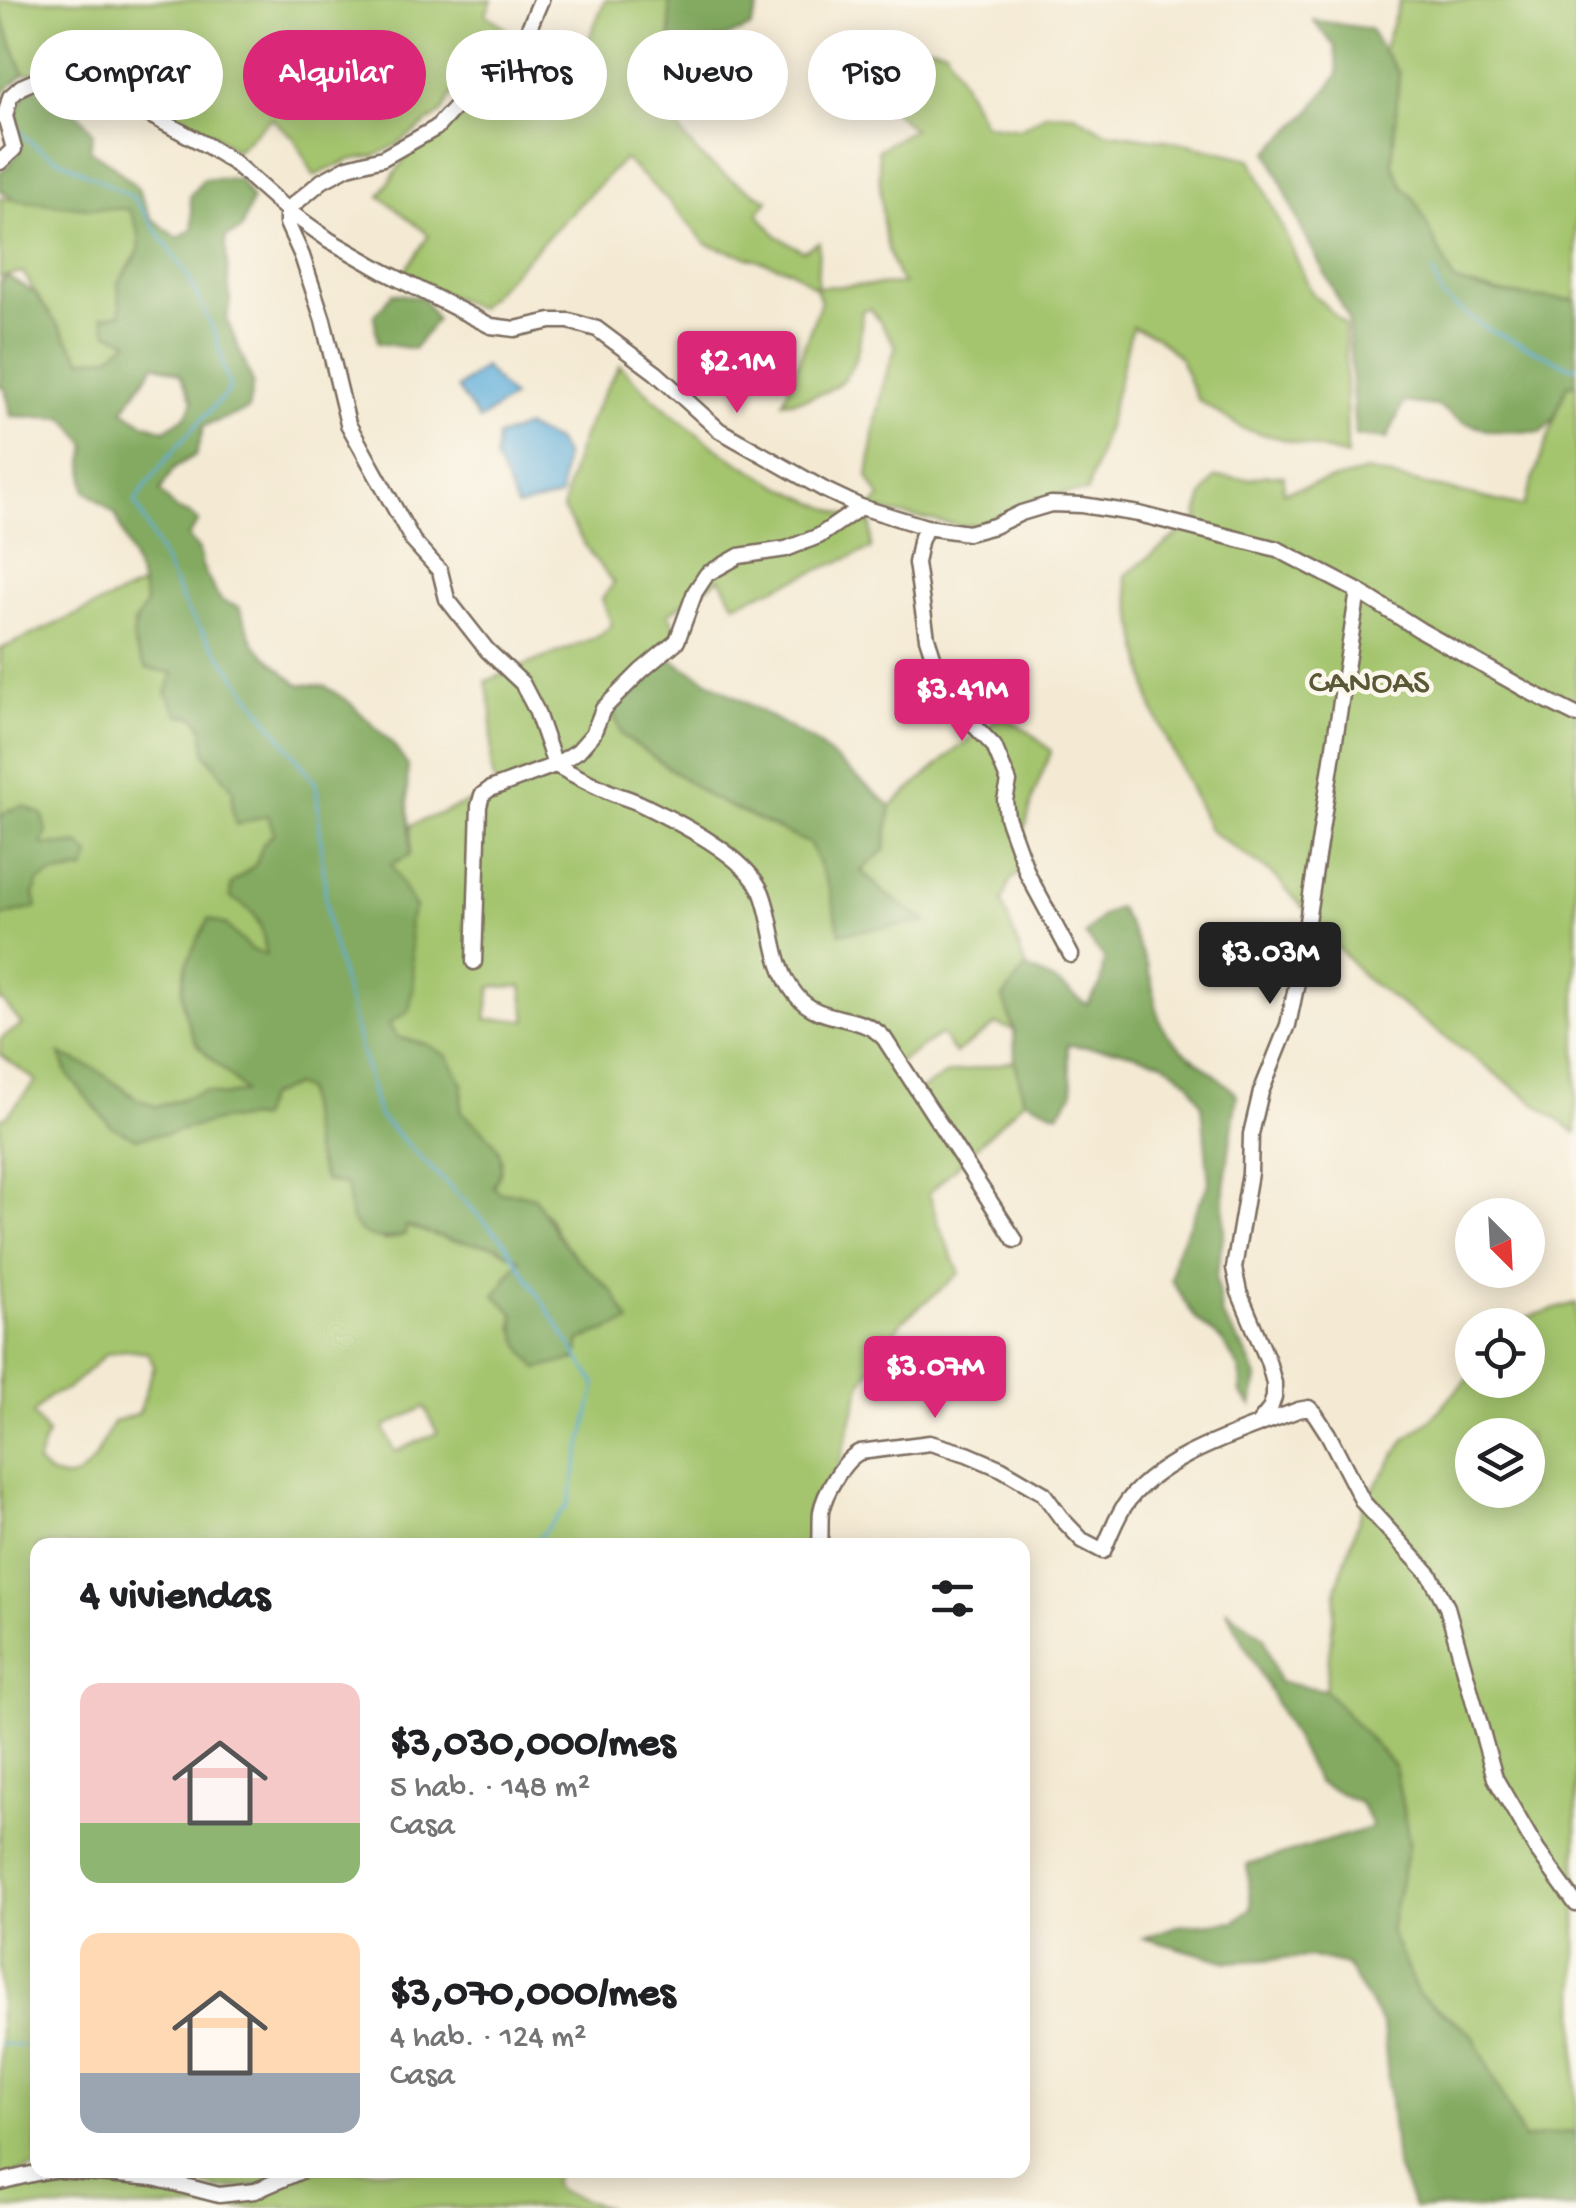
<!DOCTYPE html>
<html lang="es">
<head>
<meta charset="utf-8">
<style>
	:root { --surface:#fff; --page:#f2f2f2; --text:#202124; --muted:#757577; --accent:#db2777 }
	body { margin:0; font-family:"Gochi Hand",sans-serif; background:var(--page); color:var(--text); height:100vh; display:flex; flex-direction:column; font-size:38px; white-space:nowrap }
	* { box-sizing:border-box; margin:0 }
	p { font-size:32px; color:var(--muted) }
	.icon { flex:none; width:55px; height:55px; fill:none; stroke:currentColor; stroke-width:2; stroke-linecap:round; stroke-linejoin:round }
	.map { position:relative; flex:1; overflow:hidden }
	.side { position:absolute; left:30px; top:1538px; width:1000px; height:640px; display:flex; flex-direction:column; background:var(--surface); border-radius:20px; box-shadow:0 5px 25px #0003 }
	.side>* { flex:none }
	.hud { position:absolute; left:30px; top:30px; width:1000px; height:90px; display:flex; gap:20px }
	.needle { width:65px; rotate:156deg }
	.fabs { position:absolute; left:1455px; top:1198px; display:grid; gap:20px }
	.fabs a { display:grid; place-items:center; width:90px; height:90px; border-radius:50%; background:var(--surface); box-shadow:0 5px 25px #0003; font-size:50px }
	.price { position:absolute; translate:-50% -85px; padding:0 22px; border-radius:10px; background:var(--accent); color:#fff; font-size:32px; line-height:65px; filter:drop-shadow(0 2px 5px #0008) }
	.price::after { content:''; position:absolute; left:50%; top:60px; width:30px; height:22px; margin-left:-15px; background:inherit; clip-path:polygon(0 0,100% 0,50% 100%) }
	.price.on { background:#222; color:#fff }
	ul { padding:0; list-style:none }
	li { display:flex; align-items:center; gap:30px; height:250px; padding:0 50px }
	li span { display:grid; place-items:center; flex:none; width:280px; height:200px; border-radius:20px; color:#555 }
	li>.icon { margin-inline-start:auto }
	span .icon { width:120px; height:120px; fill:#fffc; stroke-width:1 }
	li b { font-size:42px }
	h2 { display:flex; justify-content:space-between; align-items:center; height:120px; padding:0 50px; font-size:42px }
	.tag { padding:0 35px; border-radius:45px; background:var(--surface); box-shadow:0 5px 25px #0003; font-size:35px; line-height:90px }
	.tag.on { background:var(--accent); color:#fff }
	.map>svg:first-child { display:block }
</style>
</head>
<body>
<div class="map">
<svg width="1576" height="2208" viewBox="0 0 1576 2208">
	<rect width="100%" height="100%" fill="#fbf7ec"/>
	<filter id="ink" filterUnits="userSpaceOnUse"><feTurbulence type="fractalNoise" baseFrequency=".01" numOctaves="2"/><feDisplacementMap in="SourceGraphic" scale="20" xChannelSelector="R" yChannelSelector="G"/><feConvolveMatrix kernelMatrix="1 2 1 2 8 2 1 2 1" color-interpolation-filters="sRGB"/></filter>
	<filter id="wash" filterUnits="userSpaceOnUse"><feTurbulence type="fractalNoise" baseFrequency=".0048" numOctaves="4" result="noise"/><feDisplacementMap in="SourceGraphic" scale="40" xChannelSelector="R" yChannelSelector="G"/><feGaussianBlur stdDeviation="2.25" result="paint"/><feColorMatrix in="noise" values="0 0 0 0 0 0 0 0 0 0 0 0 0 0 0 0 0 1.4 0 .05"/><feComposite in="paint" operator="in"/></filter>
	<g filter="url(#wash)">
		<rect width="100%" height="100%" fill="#f4ead4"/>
		<!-- green -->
		<path fill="#a4c56e" stroke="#707846" stroke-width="2.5" fill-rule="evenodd" d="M0 0H492L486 14 512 33 497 56 452 94 442 112 426 124 398 144 375 156 350 160 314 176 294 138 271 118 236 151 213 134 107 88 62 73 24 74 0 13Z
			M605 0H669C670 13 671 27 671 40 670 56 667 71 668 88 670 146 722 176 768 200L758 214 777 236 803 251 819 242 817 287 903 284C878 246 882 194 878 150L913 129 856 77 898 40 946 49 984 124 1020 129 1047 113 1074 114 1106 132 1179 142 1251 159 1312 293 1345 325 1347 456 1243 429 1197 399 1179 357 1155 336 1132 327 1109 420 1087 492 1067 493 1039 498 980 524 962 526 871 509 880 498 868 477 876 420 886 375 896 346 871 309 862 310C861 371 845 396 783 402L821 301 816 288 791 270 706 244 666 198 624 159 478 308 401 277 429 235 380 196 405 158 454 123 468 103 530 38 574 91 588 41Z
			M1400 0H1576V300C1534 298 1494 295 1454 281L1415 200 1403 187 1392 163 1399 73 1383 51Z
			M0 198 90 208 129 209 140 230 141 248 118 283 121 314 130 341 110 356 82 360 49 315 23 272 0 277Z
			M620 365C692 440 773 491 871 524V549L735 604 720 578 668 614 682 638 677 641 622 735 711 798 810 844 830 890 840 932 926 922 884 893 861 870 885 850 891 806 959 747 1001 716 1031 733 1051 751 1034 794 1021 844 1030 864 1010 881 1002 902 1026 967 1003 998 1014 1030 996 1024 955 1054 941 1034 894 1066 917 1092 947 1074 1015 1061 1024 1100 929 1193 938 1223 960 1274 902 1321 862 1382 839 1468 809 1509 812 1545H38L37 2167 0 2178V1117L5 1118 36 1081 0 1054V1039L22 1025 2 1000 0 1001V917L36 907 34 894 37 882 53 874 72 873 80 845 42 844 43 815 24 806 9 810 0 817V649L142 585 146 605 133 625 173 673 203 729 205 752 234 790 232 808 269 815 274 833 263 844 256 864 231 884V898L251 908 264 935 266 956 250 950 226 925 197 1045 228 1071 245 1092 222 1096 205 1091 157 1107 135 1098 124 1088 61 1054 68 1075 111 1126 198 1124 220 1120 259 1118 267 1097 294 1085 305 1090 313 1149 325 1181 346 1184 351 1219 385 1241 405 1234V1226L451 1240 496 1246 520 1260 505 1278 514 1314 513 1329 579 1340 629 1322 612 1292 575 1257 558 1235 547 1215 518 1193H500L493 1186 469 1119 461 1111 463 1084 426 1044 397 1037 388 1024C404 964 423 924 391 864L410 854 411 825 467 803 497 794 491 766 492 712 486 681 599 636 612 625 602 599 614 583 592 556 563 510C573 453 589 415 620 365ZM522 986 527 1020 486 1019 491 987ZM125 1350 148 1353 154 1366 139 1413 113 1422C96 1456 80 1502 37 1464L47 1434 33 1414 50 1395 67 1390 106 1354ZM425 1407 437 1433 395 1452 384 1427Z
			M1576 384V1133L1365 978 1273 874 1210 831 1152 707 1125 576 1200 517 1197 514 1203 496 1215 477 1250 479 1266 475 1284 476 1283 492 1367 471 1523 507 1567 385Z
			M1576 1303V2134L1572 2131 1524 2140 1473 2035 1418 1994 1390 1931 1409 1842 1395 1767 1325 1690 1337 1585 1365 1501 1406 1438 1430 1420 1472 1373V1380H1528V1325H1516L1521 1319ZM1472 1435H1528V1490H1472Z
			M95 2170H294L261 2185 221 2190 157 2171Z
			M310 2170H559L553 2181 558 2191 608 2208H0V2186L41 2174 156 2182 218 2200 302 2176Z"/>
		<!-- forest -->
		<path fill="#83aa61" stroke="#5f6a40" stroke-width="2.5" fill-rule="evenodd" d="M669 0H760L761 2 750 28C718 41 706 47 671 40Z
			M0 13 24 74 0 96Z
			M1313 20 1370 29 1383 51 1399 73 1392 163 1403 187 1415 200 1454 281C1494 295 1534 298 1576 300V384L1567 385 1555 417 1542 432 1491 431 1463 422 1437 406 1404 402 1387 439 1355 436 1348 318 1301 228 1268 152 1308 114 1338 75 1335 47Z
			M29 89H62V101L79 115 93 132 90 150 110 163 137 187 151 218 178 238 193 228 190 196 204 179H239L252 200 241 230 225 238 230 300 227 320 253 383 248 410 204 426 196 455 174 468 160 491 175 509 190 514 199 521 188 537 199 550 202 566 214 590 222 601 239 607 255 645 277 666 298 684 325 686 349 702 391 742 408 766C405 797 411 823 410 855L391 864 415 908 409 922 414 983 409 1011 388 1025 397 1037 426 1044 447 1056 463 1084 461 1111C485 1133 517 1152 493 1186L500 1193H518L534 1197 558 1236 575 1257 613 1292 630 1322 580 1340 577 1359 538 1369C522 1351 513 1338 514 1314L495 1295 520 1260 496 1246 451 1240 406 1226 405 1234C385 1242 358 1241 351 1216 348 1207 349 1194 346 1184L325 1181C311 1152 309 1121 305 1090L294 1085 267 1097 259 1118 220 1120 166 1134 135 1138 111 1126 68 1075 60 1054 96 1069 135 1098 157 1107 205 1091 222 1096 244 1092C230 1072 213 1063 199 1046 194 1041 192 1032 189 1025 173 983 188 956 209 919L226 925 250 949 266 955C263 924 259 912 231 898V884L256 864 263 844 274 833 268 815 236 825 232 808 233 790 205 752 203 728 196 717 179 715 166 693 173 673 146 668C129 642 129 630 146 605L142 585 116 515 85 490 84 462 87 445 65 418 11 416 5 389 0 386V282L7 276 35 293 82 360 110 356 129 341 108 333 102 317 121 314 118 283C142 251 147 245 129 209L90 208 15 200 0 190V172L10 164 19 152C13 126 13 110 29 89ZM155 364 180 374 193 401 187 415 165 430 144 423 123 410Z
			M393 293 423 298 436 320 414 349 378 343 374 316Z
			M667 657 816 743 891 806 885 850 861 871 884 893 927 922 840 933 830 890 810 844 711 798 622 735 611 707Z
			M23 806 43 815 47 832 42 844 80 845 90 855 85 870 53 874 38 882 34 894 37 907 0 917V817L9 810Z
			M1118 907C1132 930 1143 953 1151 979 1155 995 1156 1019 1166 1032 1185 1057 1216 1071 1237 1095L1224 1188V1232L1216 1277 1222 1316 1247 1354 1257 1378 1252 1406 1241 1394 1240 1370 1222 1341 1196 1319 1171 1280 1175 1254 1209 1183 1202 1105 1189 1081 1163 1062 1120 1050 1067 1045 1073 1093 1058 1114 1024 1099 1015 1061 1014 1030 1003 998 1026 967 1059 984 1087 1005 1101 984 1104 958 1085 935 1101 917Z
			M1226 1609 1264 1637 1279 1682 1325 1690 1395 1767 1409 1842 1390 1931 1418 1994 1473 2035 1524 2139 1572 2131 1576 2134V2208H1414L1396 2165 1383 2025 1346 1965 1313 1957 1228 1962 1144 1938 1176 1926 1235 1921 1251 1908 1247 1865 1373 1827 1360 1803 1318 1783Z"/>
		<!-- water -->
		<path fill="#60afda" stroke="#4e6c7c" stroke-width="2.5" d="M484 367 512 398 479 420 457 388Z
			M525 427 556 441 564 455 560 497 517 507 495 459 497 437Z"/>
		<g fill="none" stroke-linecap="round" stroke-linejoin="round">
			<!-- stream -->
			<path stroke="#60afda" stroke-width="2.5" d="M17 130 41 150 134 198 187 274 216 336 230 390C195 425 163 460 135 501L188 612 316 784 328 924 378 1115 504 1241 596 1385 568 1505 532 1545
				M1433 272 1442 297 1487 329 1567 365 1576 367
				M0 2044 38 2046"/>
		</g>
	</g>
	<g filter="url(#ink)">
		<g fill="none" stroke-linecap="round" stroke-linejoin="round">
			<defs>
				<path id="minor" d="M541 0 526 35 492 66 436 128 383 158 348 167 322 181 287 210V223L302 256 323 320 348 424 413 541 440 571 447 599 487 650 522 683 536 710 555 765C571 773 587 782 603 789 615 795 628 798 639 803 676 821 746 855 762 893 775 927 772 966 796 995 820 1025 860 1012 884 1038L1015 1240
					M0 162 14 149 5 116 10 97 21 87 35 81H56L110 98 150 115 208 146 233 162 287 210 329 240 383 271 491 326 515 329 551 321H569L597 329 656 373 719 430 825 490 861 507 926 527 968 533 994 526 1021 513 1051 504 1082 505 1139 514 1277 549 1358 591 1420 630 1532 693 1576 715
					M926 527 920 542 916 563 927 638 935 663 947 690 964 715 994 746 1009 782 1005 800 1007 817 1028 875 1071 955
					M474 962 479 806 482 795 490 789 555 765 578 751 593 734 603 709 641 671 677 641 695 592 707 574 739 556 786 549 819 536 861 507
					M1258 1424 1270 1409 1274 1397V1383L1268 1361 1239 1292 1234 1268 1250 1173 1251 1134 1261 1092 1288 1025 1299 973 1358 591
					M820 1545C821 1534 820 1523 821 1512 824 1494 844 1459 860 1452L930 1443 967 1454 1002 1469 1043 1493 1062 1519 1082 1540 1103 1551C1109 1537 1115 1521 1123 1508 1155 1457 1244 1431 1298 1410L1309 1408 1315 1414 1328 1434 1363 1502 1430 1575 1447 1607 1495 1778 1537 1850 1576 1904
					M60 2170 154 2178 219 2195 255 2191 303 2170
					M0 2182C20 2177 35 2172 55 2170"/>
			</defs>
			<!-- minor casing -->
			<use href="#minor" stroke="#7c6d5e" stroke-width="19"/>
			<!-- minor -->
			<use href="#minor" stroke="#fff" stroke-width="14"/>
		</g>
	</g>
	<g text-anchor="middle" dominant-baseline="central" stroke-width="9" stroke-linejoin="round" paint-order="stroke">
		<!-- park labels -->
		<g font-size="35" fill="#5a5836" stroke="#fbf7ec">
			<text x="1369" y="684">CANOAS</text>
		</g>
	</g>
</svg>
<div class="fabs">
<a><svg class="needle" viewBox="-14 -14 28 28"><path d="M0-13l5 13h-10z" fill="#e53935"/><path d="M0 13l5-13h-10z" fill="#757577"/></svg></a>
<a><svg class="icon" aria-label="locate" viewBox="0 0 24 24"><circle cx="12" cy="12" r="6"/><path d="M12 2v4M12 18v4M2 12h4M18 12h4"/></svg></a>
<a><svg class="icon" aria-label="layers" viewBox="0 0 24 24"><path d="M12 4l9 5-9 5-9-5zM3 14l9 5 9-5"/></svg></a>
</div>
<b class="price" style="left:737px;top:416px">$2.1M</b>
<b class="price" style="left:962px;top:744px">$3.41M</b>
<b class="price on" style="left:1270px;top:1007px">$3.03M</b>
<b class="price" style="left:935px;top:1421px">$3.07M</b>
<div class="hud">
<a class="tag">Comprar</a>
<a class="tag on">Alquilar</a>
<a class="tag">Filtros</a>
<a class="tag">Nuevo</a>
<a class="tag">Piso</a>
</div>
<section class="side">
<h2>4 viviendas<svg class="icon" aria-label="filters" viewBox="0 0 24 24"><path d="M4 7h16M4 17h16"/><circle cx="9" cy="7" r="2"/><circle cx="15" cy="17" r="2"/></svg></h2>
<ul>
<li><span style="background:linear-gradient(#f6c9c9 70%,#8fb573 0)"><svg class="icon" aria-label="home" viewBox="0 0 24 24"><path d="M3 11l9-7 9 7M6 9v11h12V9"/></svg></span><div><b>$3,030,000/mes</b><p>5 hab. · 148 m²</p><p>Casa</p></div></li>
<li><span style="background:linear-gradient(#ffd9b3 70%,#9aa5b1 0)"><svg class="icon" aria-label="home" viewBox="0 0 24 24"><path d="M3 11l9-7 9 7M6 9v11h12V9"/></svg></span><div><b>$3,070,000/mes</b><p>4 hab. · 124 m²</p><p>Casa</p></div></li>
</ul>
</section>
</div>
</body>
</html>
